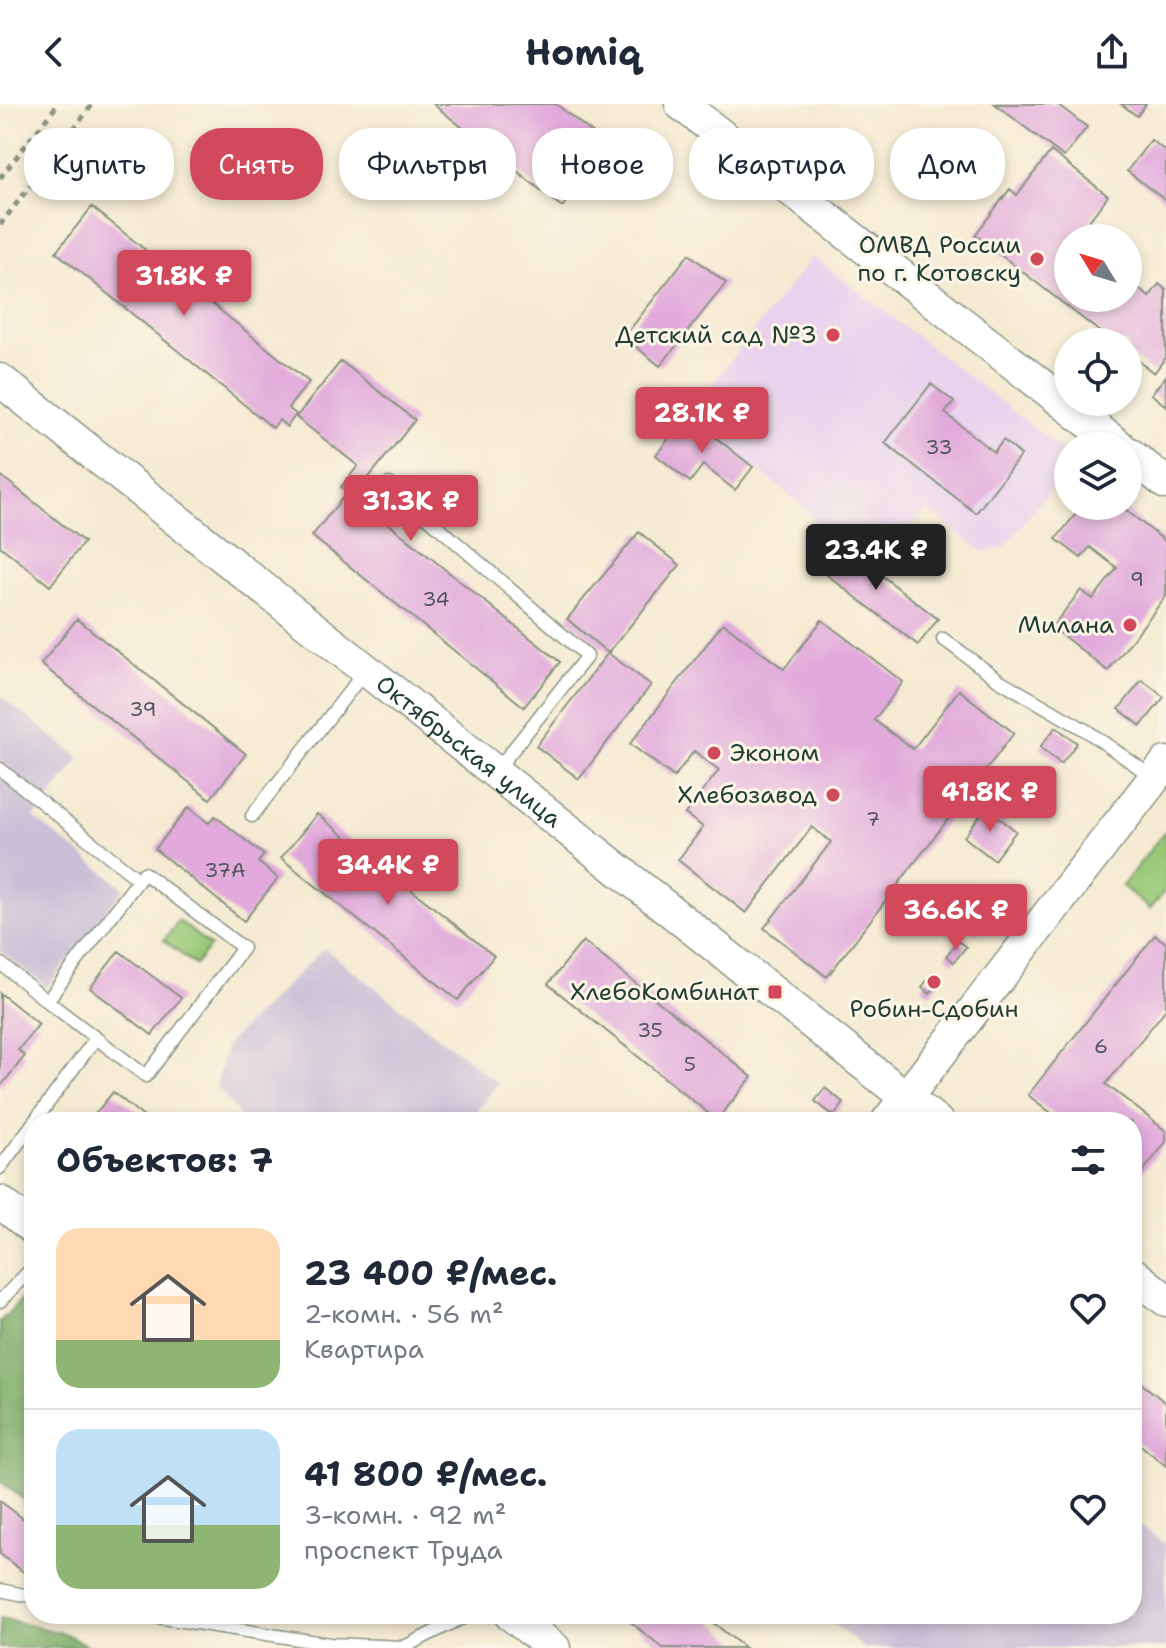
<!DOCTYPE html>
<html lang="ru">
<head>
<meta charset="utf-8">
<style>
	:root { --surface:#fff; --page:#f6f6f7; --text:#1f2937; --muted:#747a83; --line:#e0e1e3; --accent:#d1495b }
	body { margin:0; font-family:"Shantell Sans",sans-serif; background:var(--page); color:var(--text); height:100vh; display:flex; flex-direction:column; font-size:30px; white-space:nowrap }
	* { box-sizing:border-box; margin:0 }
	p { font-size:26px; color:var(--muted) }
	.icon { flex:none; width:44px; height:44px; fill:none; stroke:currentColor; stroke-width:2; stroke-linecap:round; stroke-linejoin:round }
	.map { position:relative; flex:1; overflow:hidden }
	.drawer { position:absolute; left:24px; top:1008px; width:1118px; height:512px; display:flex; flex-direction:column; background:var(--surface); border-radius:32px; box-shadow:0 4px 12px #0003 }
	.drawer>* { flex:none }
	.guide { position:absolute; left:24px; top:24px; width:1118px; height:72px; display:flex; gap:16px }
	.needle { width:52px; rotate:308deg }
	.tools { position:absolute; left:1054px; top:120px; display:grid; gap:16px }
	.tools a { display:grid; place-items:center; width:88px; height:88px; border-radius:50%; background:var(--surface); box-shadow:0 4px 12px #0003; font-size:40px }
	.price { position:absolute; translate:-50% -68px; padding:0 18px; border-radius:8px; background:var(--accent); color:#fff; font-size:26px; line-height:52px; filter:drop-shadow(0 2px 4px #0008) }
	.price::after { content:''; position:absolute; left:50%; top:48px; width:24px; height:18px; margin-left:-12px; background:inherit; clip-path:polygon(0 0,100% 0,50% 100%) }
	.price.active { background:#222; color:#fff }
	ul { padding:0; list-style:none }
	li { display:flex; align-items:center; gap:24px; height:200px; padding:0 32px }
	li+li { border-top:2px solid var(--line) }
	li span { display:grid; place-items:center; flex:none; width:224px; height:160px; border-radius:24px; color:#555 }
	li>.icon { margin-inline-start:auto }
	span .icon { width:96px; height:96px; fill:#fffc; stroke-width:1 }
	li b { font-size:34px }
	h2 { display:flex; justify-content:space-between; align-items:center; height:96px; padding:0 32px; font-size:34px }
	.pill { padding:0 28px; border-radius:32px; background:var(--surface); box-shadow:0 4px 12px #0003; font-size:28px; line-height:72px }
	.pill.active { background:var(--accent); color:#fff }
	header { display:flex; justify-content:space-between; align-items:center; height:104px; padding:0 32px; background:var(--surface); font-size:36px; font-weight:700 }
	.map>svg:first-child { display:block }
</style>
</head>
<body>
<header><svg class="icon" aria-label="back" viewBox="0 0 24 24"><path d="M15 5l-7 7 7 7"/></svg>Homiq<svg class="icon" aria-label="share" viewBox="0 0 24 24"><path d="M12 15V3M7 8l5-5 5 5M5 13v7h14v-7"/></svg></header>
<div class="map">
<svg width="1166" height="1544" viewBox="0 0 1166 1544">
	<rect width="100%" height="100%" fill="#fcf5e5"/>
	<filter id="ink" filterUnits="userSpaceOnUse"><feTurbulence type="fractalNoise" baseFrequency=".0125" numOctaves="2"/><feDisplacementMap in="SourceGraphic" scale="16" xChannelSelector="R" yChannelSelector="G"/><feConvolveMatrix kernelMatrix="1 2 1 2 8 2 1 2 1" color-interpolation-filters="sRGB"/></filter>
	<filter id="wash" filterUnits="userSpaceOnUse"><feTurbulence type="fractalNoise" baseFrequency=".006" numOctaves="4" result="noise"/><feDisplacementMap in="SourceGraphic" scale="32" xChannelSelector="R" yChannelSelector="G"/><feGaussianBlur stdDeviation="1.8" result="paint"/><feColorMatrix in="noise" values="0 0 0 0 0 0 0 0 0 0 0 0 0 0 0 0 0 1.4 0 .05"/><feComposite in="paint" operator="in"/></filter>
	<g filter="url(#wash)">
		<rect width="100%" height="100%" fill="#f5ead2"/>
		<!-- built -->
		<path fill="#e8d2ee" d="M813 152 1068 350V364L1005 443 983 448 927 405 876 467 833 434 791 392 687 311Z"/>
		<!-- industrial -->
		<path fill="#c9bfd7" d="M0 592 80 654 34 714 124 784 47 883 0 847Z
			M324 844 498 979 468 1018H245L216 981 227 940Z
			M1132 1414 1166 1441V1544H864L831 1518 837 1510H1132Z"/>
		<!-- green -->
		<path fill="#98c877" stroke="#5c8256" stroke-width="2" d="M1164 728 1166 730V785L1150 805 1122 782Z
			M179 817 210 842 195 861 164 836Z"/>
		<!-- forest -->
		<path fill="#7aac68" stroke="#4c744e" stroke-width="2" d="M30 1186 34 1189V1404L0 1377V1218Z
			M343 1510H391L387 1516 358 1520Z
			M0 1514 66 1530 91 1544H0Z"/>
		<g id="blocks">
			<!-- building -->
			<path fill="#e1a9dc" d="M433 0H556L610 43 562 103Z
				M995 0H1057L1087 23 1064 53Z
				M1121 0H1146L1137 12Z
				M1151 36 1164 46 1166 43V97L1127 67Z
				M1051 47 1108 92 1076 134H1068V194H1128V176L1149 193 1159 180 1166 186V253L1154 269 1128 249V238H1113L975 131 1010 85 1017 91Z
				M92 103 309 278 288 304 296 310 287 323 279 316 273 324 56 148Z
				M689 150 726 179 660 262 624 233Z
				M341 257 415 316 354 392 560 558 524 603 312 432 348 387 341 383 358 362 296 313Z
				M1166 272V302L1151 290Z
				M931 280 954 298 945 309 994 348 1003 336 1021 351 976 409 885 339Z
				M687 311 753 363 735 386 703 361 690 378 656 351Z
				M0 371 84 438 50 482 0 442Z
				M1082 402H1121L1166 438V492L1108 567 1052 523 1081 486 1093 495 1117 464 1090 443 1081 454 1056 435Z
				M639 428 680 461 608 549 567 515Z
				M833 434 938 515 918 541 813 460Z
				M77 515 246 650 210 695 41 560Z
				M822 516 903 578 874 616 913 645 959 586 1014 629 827 873 764 824 831 738 812 723 746 809 678 756 703 723 685 710 719 666 694 647 674 673 630 640 723 519 784 565Z
				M608 549 651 581 579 675 536 642Z
				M1142 576 1164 593 1141 622 1119 605Z
				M1056 623 1077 639 1061 660 1040 643Z
				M189 703 209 719 215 712 264 751 258 758 278 774 244 817 155 745Z
				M986 704 1016 727 994 756 964 733Z
				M317 710 494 852 458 896 281 754Z
				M979 810 987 816 977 830 969 824Z
				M1155 831 1166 839V905L1106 980 1166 1027V1038L1136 1076 1132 1073V1018H1063L1028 991Z
				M583 837 752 973 717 1016 548 880Z
				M958 837 966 843 954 858 946 852Z
				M119 847 181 894 152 931 90 884Z
				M933 868 941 874 930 890 922 883Z
				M0 889 39 920 18 946 25 952 0 983Z
				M825 984 844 999 834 1012 815 997Z
				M113 988 150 1018H82L87 1011 92 1014Z
				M1132 1272 1166 1299V1362L1132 1334Z
				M0 1397 34 1423V1476L0 1450Z
				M620 1510H702L745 1544H663Z"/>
		</g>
	</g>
	<g filter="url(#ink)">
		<use href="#blocks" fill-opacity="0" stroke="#8a9483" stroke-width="2"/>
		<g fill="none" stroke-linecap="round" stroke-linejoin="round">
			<defs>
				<path id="service" d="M389 380 587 552 496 667
					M943 535 999 576 1087 627 1154 674
					M0 665 139 776
					M252 712 366 566
					M144 769 243 844 146 972 47 897Z
					M0 859 47 897
					M34 1018 96 934
					M0 1064 34 1018
					M0 1197 34 1162
					M0 1486 34 1493
					M138 1510 330 1540 404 1543 460 1515 477 1510"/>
				<g id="tertiary">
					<path d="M681 0 1119 342"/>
					<path id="s1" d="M0 276 937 1018"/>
					<path d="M1128 349 1166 379"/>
					<path d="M887 1018 1166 659"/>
					<path d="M0 1098 34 1125"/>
					<path d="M1132 1169 1166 1196"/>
					<path d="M510 1510 554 1544"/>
				</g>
			</defs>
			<!-- service casing -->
			<use href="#service" stroke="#8a9483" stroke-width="15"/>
			<!-- tertiary casing -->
			<use href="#tertiary" stroke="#8a9483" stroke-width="35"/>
			<!-- path -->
			<path stroke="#8a9483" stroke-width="5" stroke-dasharray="6 6" stroke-linecap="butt" d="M0 74 58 0
				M0 121 93 0"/>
			<!-- service -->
			<use href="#service" stroke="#fff" stroke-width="12"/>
			<!-- tertiary -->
			<use href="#tertiary" stroke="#fff" stroke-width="32"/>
		</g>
	</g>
	<!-- markers -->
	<g fill="#d1495b" stroke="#fcf5e5" stroke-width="3">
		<circle cx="1037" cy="155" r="8"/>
		<circle cx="833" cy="231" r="8"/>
		<circle cx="1130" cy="521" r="8"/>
		<circle cx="714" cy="649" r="8"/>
		<circle cx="833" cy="691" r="8"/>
		<circle cx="934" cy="878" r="8"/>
		<rect x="767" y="880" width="16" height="16" rx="4"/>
	</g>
	<g text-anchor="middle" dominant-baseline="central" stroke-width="6" stroke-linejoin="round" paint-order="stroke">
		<!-- number labels -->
		<g font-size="20" fill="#50585e">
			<text x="939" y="343">33</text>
			<text x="1137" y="475">9</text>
			<text x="436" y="495">34</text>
			<text x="143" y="605">39</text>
			<text x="873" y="715">7</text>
			<text x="225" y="766">37А</text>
			<text x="650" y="926">35</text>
			<text x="1101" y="942">6</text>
			<text x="690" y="960">5</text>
		</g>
		<!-- poi labels -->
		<g font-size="24" fill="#1f3d34" stroke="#fcf5e5" text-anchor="end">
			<text x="1021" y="141">ОМВД России<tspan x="1021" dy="28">по г. Котовску</tspan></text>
			<text x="817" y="231">Детский сад №3</text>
			<text x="1114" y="521">Милана</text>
			<text x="730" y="649" text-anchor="start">Эконом</text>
			<text x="817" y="691">Хлебозавод</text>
			<text x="759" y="888">ХлебоКомбинат</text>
			<text x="934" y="905" text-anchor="middle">Робин-Сдобин</text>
		</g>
		<!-- street labels -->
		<g font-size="24" fill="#1f3d34" stroke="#fcf5e5">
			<text stroke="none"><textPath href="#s1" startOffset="598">Октябрьская улица</textPath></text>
		</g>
	</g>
</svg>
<div class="tools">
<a><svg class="needle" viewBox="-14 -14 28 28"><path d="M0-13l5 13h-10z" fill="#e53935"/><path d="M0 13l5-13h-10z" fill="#747a83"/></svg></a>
<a><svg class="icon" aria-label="locate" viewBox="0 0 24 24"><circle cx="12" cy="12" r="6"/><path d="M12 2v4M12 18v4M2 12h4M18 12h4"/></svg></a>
<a><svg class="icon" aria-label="layers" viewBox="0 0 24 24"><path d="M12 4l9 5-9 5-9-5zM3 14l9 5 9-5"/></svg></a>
</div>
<b class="price" style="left:184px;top:214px">31.8K ₽</b>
<b class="price" style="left:702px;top:351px">28.1K ₽</b>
<b class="price" style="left:411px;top:439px">31.3K ₽</b>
<b class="price active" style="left:876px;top:488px">23.4K ₽</b>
<b class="price" style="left:990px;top:730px">41.8K ₽</b>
<b class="price" style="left:388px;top:803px">34.4K ₽</b>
<b class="price" style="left:956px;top:848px">36.6K ₽</b>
<div class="guide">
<a class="pill">Купить</a>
<a class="pill active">Снять</a>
<a class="pill">Фильтры</a>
<a class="pill">Новое</a>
<a class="pill">Квартира</a>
<a class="pill">Дом</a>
</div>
<section class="drawer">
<h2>Объектов: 7<svg class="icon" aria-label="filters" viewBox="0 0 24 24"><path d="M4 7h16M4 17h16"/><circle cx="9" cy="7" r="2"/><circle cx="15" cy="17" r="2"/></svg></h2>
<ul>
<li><span style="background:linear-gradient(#ffd9b3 70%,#8fb573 0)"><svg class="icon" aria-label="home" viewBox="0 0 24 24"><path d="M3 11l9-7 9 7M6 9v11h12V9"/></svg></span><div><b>23 400 ₽/мес.</b><p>2-комн. · 56 m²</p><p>Квартира</p></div><svg class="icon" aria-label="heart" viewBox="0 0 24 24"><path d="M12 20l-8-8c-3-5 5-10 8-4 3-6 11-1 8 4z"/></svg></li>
<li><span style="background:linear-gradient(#bfe0f5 60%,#8fb573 0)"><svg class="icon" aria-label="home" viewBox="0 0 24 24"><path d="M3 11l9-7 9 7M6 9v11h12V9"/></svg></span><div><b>41 800 ₽/мес.</b><p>3-комн. · 92 m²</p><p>проспект Труда</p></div><svg class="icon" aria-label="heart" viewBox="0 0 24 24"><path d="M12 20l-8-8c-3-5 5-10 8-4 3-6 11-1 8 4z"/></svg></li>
</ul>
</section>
</div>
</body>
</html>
